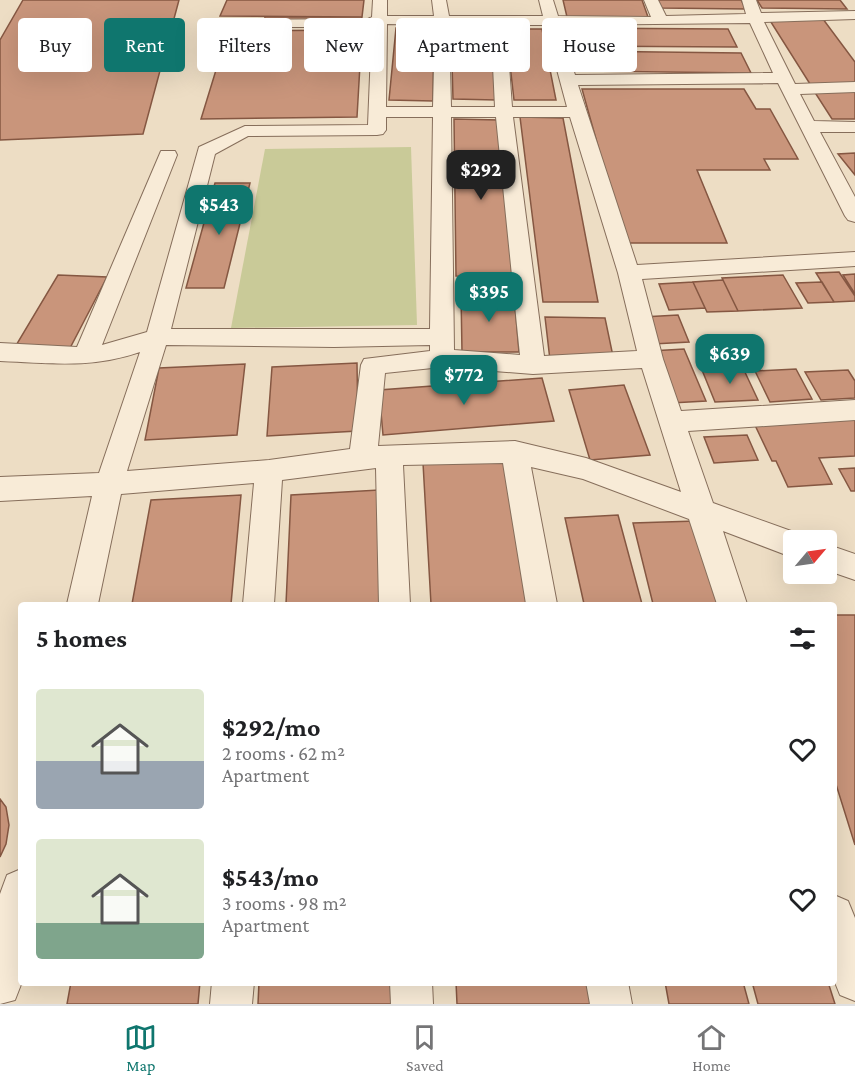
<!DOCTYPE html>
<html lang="en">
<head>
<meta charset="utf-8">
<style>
	:root { --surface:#fff; --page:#f2f2f2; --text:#202124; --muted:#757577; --line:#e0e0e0; --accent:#0f766e }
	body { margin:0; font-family:"Crimson Pro",serif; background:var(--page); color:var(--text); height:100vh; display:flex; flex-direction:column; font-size:22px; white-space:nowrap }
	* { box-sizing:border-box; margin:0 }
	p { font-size:20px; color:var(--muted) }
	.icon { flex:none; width:33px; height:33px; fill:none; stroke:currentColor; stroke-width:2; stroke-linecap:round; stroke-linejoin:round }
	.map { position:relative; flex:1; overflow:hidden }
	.sheet { position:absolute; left:18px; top:602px; width:819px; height:384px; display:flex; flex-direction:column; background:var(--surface); border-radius:6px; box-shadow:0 6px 24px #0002 }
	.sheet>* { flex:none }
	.guide { position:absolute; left:18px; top:18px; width:819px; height:54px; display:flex; gap:12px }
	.needle { width:39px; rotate:61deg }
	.controls { position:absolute; left:783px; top:530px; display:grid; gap:12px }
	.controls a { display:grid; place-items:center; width:54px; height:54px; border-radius:6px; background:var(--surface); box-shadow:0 6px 24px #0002; font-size:30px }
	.price { position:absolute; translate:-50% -51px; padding:0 14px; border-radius:12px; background:var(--accent); color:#fff; font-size:20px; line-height:39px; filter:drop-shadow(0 2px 3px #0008) }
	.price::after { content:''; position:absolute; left:50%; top:36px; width:18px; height:14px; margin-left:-9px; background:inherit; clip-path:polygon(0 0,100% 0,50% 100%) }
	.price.active { background:#222; color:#fff }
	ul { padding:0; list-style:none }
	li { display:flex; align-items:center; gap:18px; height:150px; padding:0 18px }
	li span { display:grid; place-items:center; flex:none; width:168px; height:120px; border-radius:6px; color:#555 }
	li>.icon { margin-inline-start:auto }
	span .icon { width:72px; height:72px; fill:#fffc; stroke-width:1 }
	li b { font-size:26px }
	h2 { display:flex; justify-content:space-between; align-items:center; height:72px; padding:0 18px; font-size:26px }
	.chip { padding:0 21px; border-radius:6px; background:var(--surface); box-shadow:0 6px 24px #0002; font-size:21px; line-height:54px }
	.chip.active { background:var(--accent); color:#fff }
	.tabs { display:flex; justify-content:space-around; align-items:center; height:84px; border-top:2px solid var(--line); background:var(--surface); font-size:16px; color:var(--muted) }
	.tabs a { display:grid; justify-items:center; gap:3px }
	.tabs .active { color:var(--accent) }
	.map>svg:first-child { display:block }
</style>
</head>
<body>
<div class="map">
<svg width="855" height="1004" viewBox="0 0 855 1004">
	<rect width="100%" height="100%" fill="#edddc4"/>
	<!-- green -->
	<path fill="#c9ca98" d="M411 147 417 325 231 328 265 149Z"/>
	<!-- building -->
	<path fill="#c9957b" stroke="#855742" stroke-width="1.5" d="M23 0H179L143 134 0 140V40Z
		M227 0H364L362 17 220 16Z
		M563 0H642L648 17H567Z
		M656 0H741L746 9 660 8Z
		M757 0H840L847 9 762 8Z
		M265 17H362L361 22 264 21Z
		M769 19H823L855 62V84H810Z
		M451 27H490L496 100 453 99Z
		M396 28H434L433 101 389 100Z
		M568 28 728 29 737 47 572 46Z
		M506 29H542L556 100H514Z
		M362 30 357 117 201 119 228 31Z
		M576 51 741 53 751 73 581 71Z
		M582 89H744L756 109H770L798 159H764L770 170H697L727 243H625Z
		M814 91H855V119H832Z
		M520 117 563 118 598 302H543Z
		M454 119 499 120 513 277 456 276Z
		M855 153V175L838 154Z
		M215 183H250L224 288H186Z
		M839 272 855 296V301L834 302 816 273Z
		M855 274V294L843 275Z
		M58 275 107 277 69 350 15 347Z
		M783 275 802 308 738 311 722 278Z
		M723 280 738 311 707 312 693 282Z
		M693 282 705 308 669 310 659 284Z
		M822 282 834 302 808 303 796 283Z
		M461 293 514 294 519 352H462Z
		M678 315 689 342 653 344 643 317Z
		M545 317 605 318 614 361 550 360Z
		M684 349 706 401 671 403 651 351Z
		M357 363 358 431 267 436 272 367Z
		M245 364 237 435 145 440 159 368Z
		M743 368 758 400 715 402 702 370Z
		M796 369 812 399 770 402 755 371Z
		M848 370 855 381V398L821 400 805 372Z
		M542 378 554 421 383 435 379 390Z
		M624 385 650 455 590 460 569 390Z
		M855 415V456L819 458 832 484 788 487 776 461H772L753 421Z
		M747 435 758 460 714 463 704 437Z
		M508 458 532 604H431L423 463Z
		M855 468V491H851L839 469Z
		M379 490 384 604H286L291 495Z
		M241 495 231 604H132L151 500Z
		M618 515 642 604H584L565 518Z
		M696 521 722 604H653L633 523Z
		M834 615H855V845L834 778Z
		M0 799 6 807 9 825 6 844 0 857Z
		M71 982H200L198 1004H67Z
		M259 982H398L399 1004H258Z
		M456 982H589L593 1004H457Z
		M665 982H743L749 1004H669Z
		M752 982H828L835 1004H758Z"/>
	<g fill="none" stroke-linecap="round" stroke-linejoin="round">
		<defs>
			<path id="minor" d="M373 0H387V16H434L432 0H446L449 16H543L539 0H553L558 16 651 17 644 0H658L666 16 746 14 742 0H756L761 13 855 11V19L764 22 795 84 855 82V92L800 94 814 121 855 122V132H820L855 197V222L848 220 845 216 778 83 578 85 637 265 855 252V266L642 279 663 359 681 411 855 400V420L688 431 713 503 805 536 806 540H794V558L723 531 747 604H717L689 519 583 479 531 467 557 604H526L503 463 403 465 410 604H379L376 468 282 480 274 604H243L254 483 121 494 98 604H67L92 496 0 501V477L99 473 140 352C90 369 51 363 0 361V343L77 347 161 151H175L177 155 102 345 147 332 199 147 245 126 368 125 372 27H228L221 23 223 20 368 19 372 17ZM750 23 773 73 575 75 560 25ZM387 24 435 25 433 107H386ZM449 25H491L495 107H451ZM506 25H545L567 107H512ZM386 117H433L430 329H171L215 154 248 136 377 135 383 134 386 130ZM451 117H496L520 355 454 350ZM513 117H570L618 273 637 351 544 356ZM166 345 334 347 430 345V351L364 359 361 365 350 449 269 460 127 471ZM442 367 533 374 642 368 681 492 586 458 515 441 378 446 385 373Z
				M826 544 855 554V580L826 570Z
				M21 869 22 982 15 1000 0 1004V894L7 875Z
				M834 895 848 901 855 918V1001L840 995 834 980Z
				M212 982H254L252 1004H210Z
				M390 982H432L433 1004H391Z
				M586 982H628L632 1004H590Z"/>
		</defs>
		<!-- minor casing -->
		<use href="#minor" stroke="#866e5b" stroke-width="2"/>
		<!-- minor -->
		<use href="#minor" fill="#f8ebd7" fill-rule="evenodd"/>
	</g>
</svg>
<div class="controls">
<a><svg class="needle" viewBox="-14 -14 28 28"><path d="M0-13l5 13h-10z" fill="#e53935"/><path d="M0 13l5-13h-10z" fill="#757577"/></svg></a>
</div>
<b class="price active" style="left:481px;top:201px">$292</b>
<b class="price" style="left:219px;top:236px">$543</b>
<b class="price" style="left:489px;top:323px">$395</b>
<b class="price" style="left:730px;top:385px">$639</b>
<b class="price" style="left:464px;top:406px">$772</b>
<div class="guide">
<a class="chip">Buy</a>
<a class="chip active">Rent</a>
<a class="chip">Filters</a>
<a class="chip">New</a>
<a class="chip">Apartment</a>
<a class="chip">House</a>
</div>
<section class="sheet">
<h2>5 homes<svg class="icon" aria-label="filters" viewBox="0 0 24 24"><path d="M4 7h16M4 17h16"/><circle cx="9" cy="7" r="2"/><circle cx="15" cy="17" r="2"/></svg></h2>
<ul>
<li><span style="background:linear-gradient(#dfe7d0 60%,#9aa5b1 0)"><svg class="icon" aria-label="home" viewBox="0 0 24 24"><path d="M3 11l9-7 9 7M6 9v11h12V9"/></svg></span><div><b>$292/mo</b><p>2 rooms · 62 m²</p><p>Apartment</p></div><svg class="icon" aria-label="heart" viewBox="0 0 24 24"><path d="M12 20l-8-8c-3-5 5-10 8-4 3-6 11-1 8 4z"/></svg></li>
<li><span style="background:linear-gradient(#dfe7d0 70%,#7fa58c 0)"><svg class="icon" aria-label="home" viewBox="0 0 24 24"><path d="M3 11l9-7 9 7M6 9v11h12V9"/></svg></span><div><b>$543/mo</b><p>3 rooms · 98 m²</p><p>Apartment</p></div><svg class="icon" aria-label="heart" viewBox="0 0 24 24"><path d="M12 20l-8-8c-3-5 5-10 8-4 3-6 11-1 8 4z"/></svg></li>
</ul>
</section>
</div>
<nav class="tabs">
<a class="active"><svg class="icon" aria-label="map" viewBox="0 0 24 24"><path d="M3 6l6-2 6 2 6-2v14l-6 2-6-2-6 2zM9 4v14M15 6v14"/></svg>Map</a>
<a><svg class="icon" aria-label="saved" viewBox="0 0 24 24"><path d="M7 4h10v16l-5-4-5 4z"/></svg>Saved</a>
<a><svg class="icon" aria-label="home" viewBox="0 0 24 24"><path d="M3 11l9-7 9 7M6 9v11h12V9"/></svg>Home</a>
</nav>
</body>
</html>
